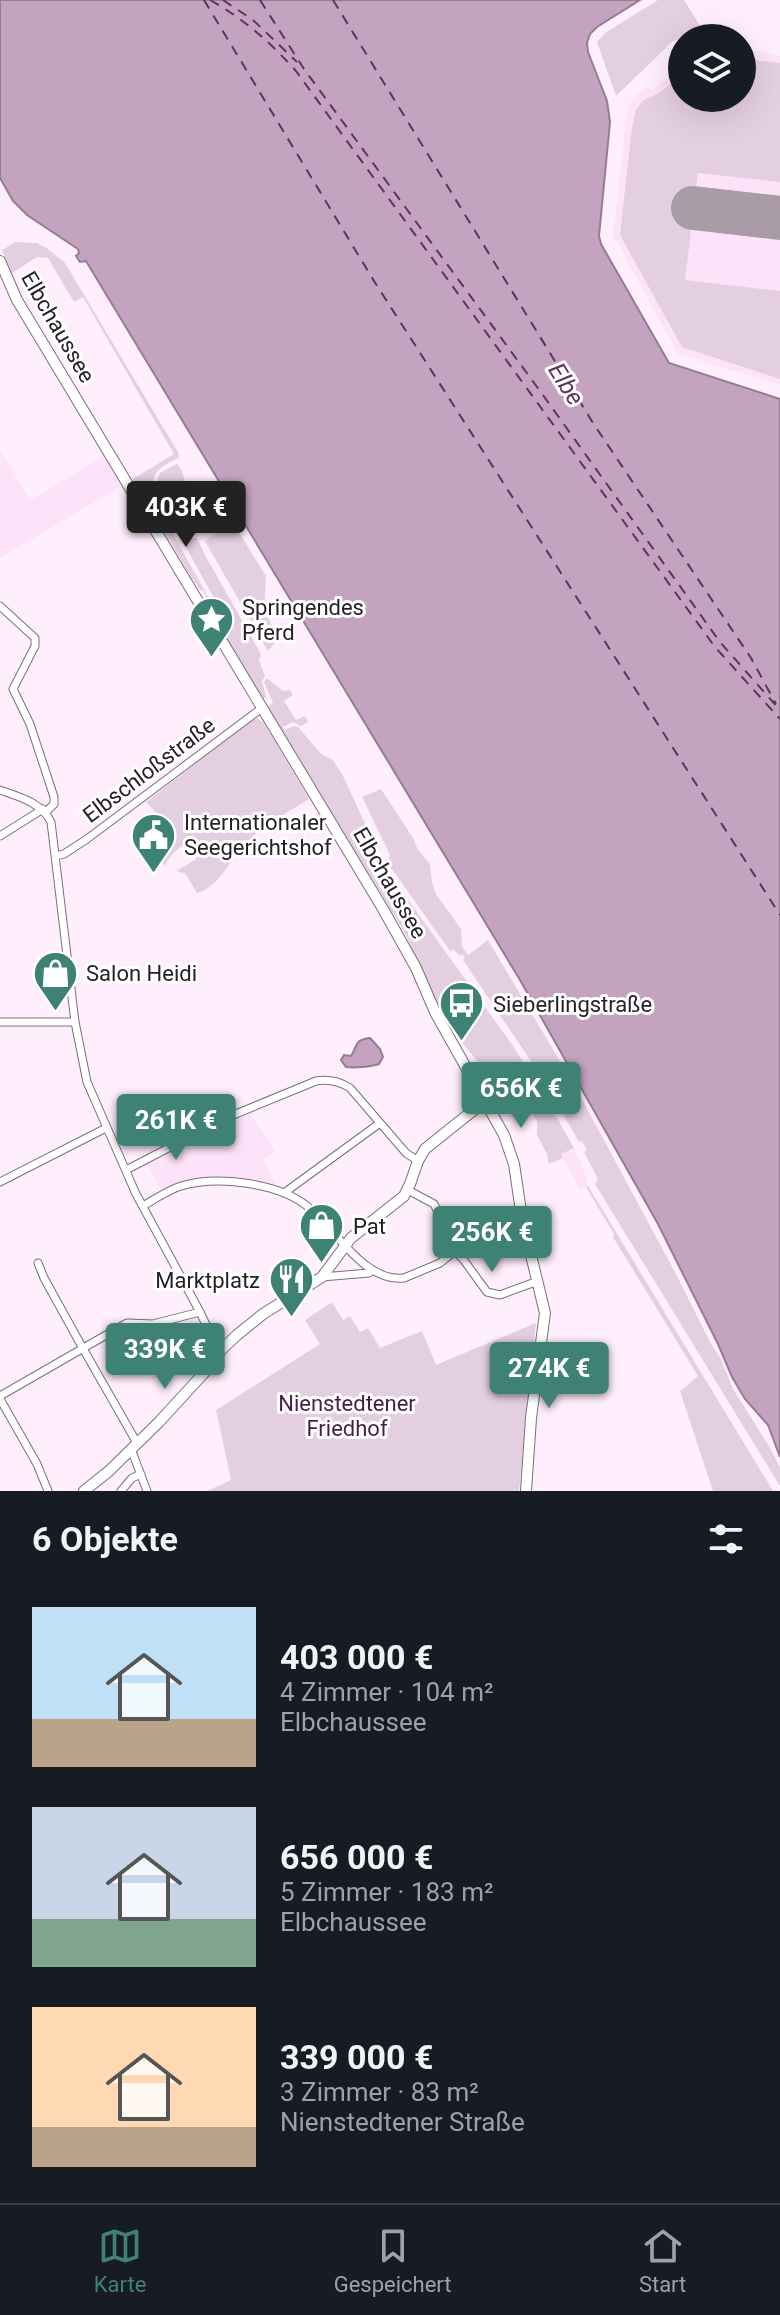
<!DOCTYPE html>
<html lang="de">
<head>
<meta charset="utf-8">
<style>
	:root { --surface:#171b24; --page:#242831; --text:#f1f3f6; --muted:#9ea1a6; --line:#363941; --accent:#3e8175 }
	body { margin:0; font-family:Roboto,sans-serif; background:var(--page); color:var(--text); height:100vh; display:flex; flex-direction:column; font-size:30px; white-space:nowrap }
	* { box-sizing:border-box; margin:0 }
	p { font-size:26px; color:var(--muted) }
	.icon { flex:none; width:44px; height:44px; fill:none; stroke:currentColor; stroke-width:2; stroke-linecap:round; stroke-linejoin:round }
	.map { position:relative; height:1491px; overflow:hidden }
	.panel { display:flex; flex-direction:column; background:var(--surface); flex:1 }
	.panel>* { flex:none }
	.tools { position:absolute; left:668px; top:24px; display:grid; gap:16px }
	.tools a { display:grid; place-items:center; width:88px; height:88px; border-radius:50%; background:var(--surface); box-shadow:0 8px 32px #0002; font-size:40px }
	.price { position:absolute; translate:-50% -68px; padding:0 18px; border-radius:8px; background:var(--accent); color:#fff; font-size:26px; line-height:52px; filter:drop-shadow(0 2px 4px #0008) }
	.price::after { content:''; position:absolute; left:50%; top:48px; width:24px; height:18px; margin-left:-12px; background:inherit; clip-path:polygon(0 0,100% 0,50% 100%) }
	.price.current { background:#222; color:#fff }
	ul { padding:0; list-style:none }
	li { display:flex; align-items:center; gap:24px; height:200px; padding:0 32px }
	li span { display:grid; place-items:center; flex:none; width:224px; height:160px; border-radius:0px; color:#555 }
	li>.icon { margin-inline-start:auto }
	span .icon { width:96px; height:96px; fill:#fffc; stroke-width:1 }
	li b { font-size:34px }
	h2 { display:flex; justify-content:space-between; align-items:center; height:96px; padding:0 32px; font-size:34px }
	.dock { display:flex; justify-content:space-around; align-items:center; height:112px; border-top:2px solid var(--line); background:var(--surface); font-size:22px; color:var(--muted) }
	.dock a { display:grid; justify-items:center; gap:4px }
	.dock .current { color:var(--accent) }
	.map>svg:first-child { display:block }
</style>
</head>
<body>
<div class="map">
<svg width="780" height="1491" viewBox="0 0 780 1491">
	<rect width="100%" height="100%" fill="#ffeefc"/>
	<!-- built -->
	<path fill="#fde3fa" d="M744 48 780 56V385L678 354 613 235 628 105 646 86 651 90 682 68V98H742Z
		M0 449 30 500 106 455 123 485 0 558Z
		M213 495 227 523 222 530 205 541 193 512 204 506 202 501Z
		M250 1113 276 1151 263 1160 277 1185 224 1177 187 1180 161 1190 147 1164Z
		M574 1148 581 1162 588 1186 579 1189 561 1154Z"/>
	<!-- green -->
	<path fill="#e4cfe1" d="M658 0H684L704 32 687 35 672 42 616 96 597 42 605 33Z
		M742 59 780 63V182L698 173 685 280 780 291V379L682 347 620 235 632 127 636 110 642 101 659 93 682 75V98H742Z
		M16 242 37 243 48 249 65 263 179 454 178 458C166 464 154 469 152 485L136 486 133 479 174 454 83 297 74 302 48 258 37 257 12 273 2 250Z
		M177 464C188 475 185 498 188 513L182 517V530L178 533C168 515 150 493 160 473Z
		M138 488H152L158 507 216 611 217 618 203 590 201 591 191 577Z
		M233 523 266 576 264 609 278 639 268 651 205 541Z
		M183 532 190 538H197L206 557 261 654 259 660 265 676 262 681 266 697 263 699 220 627 224 622 223 614 179 535Z
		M267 678 283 691 290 690 293 695 284 701 296 720 305 716 308 722 301 726 293 722 283 727 284 730 294 726 298 727 321 754 333 760 342 774 386 869 513 1046 541 1090 574 1148 561 1154 563 1158 549 1164 547 1154 537 1135V1122L520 1091 510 1080 490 1093 483 1079 478 1062 451 1029 440 1010 404 931 267 707 273 703 264 682Z
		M257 718 264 723 309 799C285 814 254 830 237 853 227 868 215 888 197 893L186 874 176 871 195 860 201 852 198 846C182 839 171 854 165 866L158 858C168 846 171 838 163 823L164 821 146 802 253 719Z
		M381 789 413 838 418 850 430 864 432 883 436 894 461 929 462 946 468 955 488 940 576 1088 677 1276 710 1342 721 1359 733 1389 769 1446 780 1467V1486L595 1184 598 1179 584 1152 587 1150 582 1141 579 1142 543 1079 463 960 465 958 462 954 460 956 454 950 450 951 387 862 390 855 362 797Z
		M588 1186 773 1491H713L680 1391 698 1376 613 1237 614 1234 586 1187Z
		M332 1302 343 1320 350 1316 360 1332 368 1328 380 1348 422 1331 436 1365 536 1323 519 1491H207L231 1480 216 1410 320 1344 305 1320Z"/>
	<!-- water -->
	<path fill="#c4a3c0" stroke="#957c92" stroke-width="2" d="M0 0H640L597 27 590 34 587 43 588 52 607 101 610 122 599 236 601 244 669 363 780 399V1457L768 1425 745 1399 732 1377 718 1344 658 1224 520 980 86 261 80 262 76 256 79 253 78 249 27 215 13 201 0 178Z
		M370 1038 380 1049 383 1057 379 1064C370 1067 355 1068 346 1067L341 1060 344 1055 351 1056C358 1046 353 1040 370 1038Z"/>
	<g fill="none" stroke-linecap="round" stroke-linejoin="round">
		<!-- ferry -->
		<path stroke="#5f335b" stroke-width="2" stroke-dasharray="10 8" stroke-linecap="butt" d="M204 0 374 281 780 915
			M210 0C244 19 270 42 296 71L715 647 780 719
			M223 0 253 20 297 62
			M260 0 304 69 540 391 720 642 780 710
			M333 0 593 423 751 658 776 704"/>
		<!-- runway -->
		<path stroke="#a99ca7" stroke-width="44" d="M693 208 780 218"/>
		<defs>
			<path id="street" d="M0 606 35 638V646L13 689 30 724 54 797V804L46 812
				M0 790C19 797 41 802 51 822L75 1022 87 1082 136 1194 200 1312 219 1352
				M0 836 43 809
				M56 856 64 854 87 839 262 708
				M0 1022H75
				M126 1170 226 1118 316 1081C328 1079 339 1081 350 1088L406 1153 418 1161
				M0 1182 106 1128
				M408 1190 434 1204 444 1224 454 1250 463 1259 487 1292 500 1295 538 1281
				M284 1193 380 1123
				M143 1206C155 1199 168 1190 181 1186 217 1175 278 1183 307 1206 335 1228 364 1283 404 1278L440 1263 455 1251
				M38 1263 44 1278 81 1345 137 1443
				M322 1277 369 1273 373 1270
				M0 1396 127 1323 153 1324 200 1312
				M0 1399 37 1464 48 1491
				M131 1449 147 1491
				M121 1491 132 1478 141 1474"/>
			<path id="secondary" d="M0 261 17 300 383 909 416 968 436 1014 504 1135 514 1164 522 1218 545 1313 531 1418 526 1491
				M84 1491 109 1471 159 1422 204 1373 219 1352 237 1335 263 1314 322 1277 351 1238 404 1196 410 1184 418 1161 425 1149 485 1101"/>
		</defs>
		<!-- street casing -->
		<use href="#street" stroke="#7e6c7c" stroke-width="9"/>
		<!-- secondary casing -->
		<use href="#secondary" stroke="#7e6c7c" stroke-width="12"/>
		<!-- street -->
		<use href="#street" stroke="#fff" stroke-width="7"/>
		<!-- secondary -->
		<use href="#secondary" stroke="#fff" stroke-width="10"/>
	</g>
	<!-- icons -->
	<defs>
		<symbol id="sight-pin" viewBox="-11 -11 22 30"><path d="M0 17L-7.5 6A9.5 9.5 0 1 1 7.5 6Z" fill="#3e8175" stroke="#fff"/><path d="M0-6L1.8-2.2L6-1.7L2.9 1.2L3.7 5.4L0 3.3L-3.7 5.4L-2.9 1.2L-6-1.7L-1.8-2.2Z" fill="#fff"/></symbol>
		<symbol id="civic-pin" viewBox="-11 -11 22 30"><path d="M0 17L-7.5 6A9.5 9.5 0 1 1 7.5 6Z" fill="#3e8175" stroke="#fff"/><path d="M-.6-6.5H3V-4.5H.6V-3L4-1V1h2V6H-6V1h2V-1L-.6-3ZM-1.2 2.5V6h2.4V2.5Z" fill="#fff"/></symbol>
		<symbol id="shop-pin" viewBox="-11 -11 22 30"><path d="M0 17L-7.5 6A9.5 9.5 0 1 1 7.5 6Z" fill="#3e8175" stroke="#fff"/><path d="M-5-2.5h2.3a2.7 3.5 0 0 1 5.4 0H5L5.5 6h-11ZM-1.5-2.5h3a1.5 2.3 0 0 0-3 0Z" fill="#fff"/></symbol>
		<symbol id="bus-pin" viewBox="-11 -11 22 30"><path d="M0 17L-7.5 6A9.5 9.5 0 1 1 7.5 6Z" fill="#3e8175" stroke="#fff"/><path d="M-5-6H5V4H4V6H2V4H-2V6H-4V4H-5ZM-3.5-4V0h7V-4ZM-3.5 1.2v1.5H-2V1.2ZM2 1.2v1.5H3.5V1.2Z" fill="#fff"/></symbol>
		<symbol id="restaurant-pin" viewBox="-11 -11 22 30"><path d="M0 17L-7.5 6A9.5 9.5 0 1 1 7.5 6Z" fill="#3e8175" stroke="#fff"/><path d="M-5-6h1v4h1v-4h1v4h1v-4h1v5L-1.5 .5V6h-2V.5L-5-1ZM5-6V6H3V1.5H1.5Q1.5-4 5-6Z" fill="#fff"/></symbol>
	</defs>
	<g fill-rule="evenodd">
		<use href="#sight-pin" x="186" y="594" width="51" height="69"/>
		<use href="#civic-pin" x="128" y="810" width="51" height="69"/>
		<use href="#shop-pin" x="30" y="948" width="51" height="69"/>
		<use href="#bus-pin" x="436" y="978" width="51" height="69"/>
		<use href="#shop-pin" x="296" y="1200" width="51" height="69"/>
		<use href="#restaurant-pin" x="266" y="1254" width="51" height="69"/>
	</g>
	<g text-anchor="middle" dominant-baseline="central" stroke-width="6" stroke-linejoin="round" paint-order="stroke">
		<!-- street labels -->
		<g font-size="22" fill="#282027" stroke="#fff">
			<text transform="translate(58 327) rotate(60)">Elbchaussee</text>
			<text transform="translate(149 770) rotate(-37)">Elbschloßstraße</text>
			<text transform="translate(390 883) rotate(60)">Elbchaussee</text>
		</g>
		<!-- poi labels -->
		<g font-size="22" fill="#282027" stroke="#fff" text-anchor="start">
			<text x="242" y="607">Springendes<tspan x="242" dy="25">Pferd</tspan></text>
			<text x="184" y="822">Internationaler<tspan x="184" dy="25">Seegerichtshof</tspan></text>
			<text x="86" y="973">Salon Heidi</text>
			<text x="493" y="1004">Sieberlingstraße</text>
			<text x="353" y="1226">Pat</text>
			<text x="260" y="1280" text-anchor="end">Marktplatz</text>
		</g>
		<!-- park labels -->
		<g font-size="22" fill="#481e45" stroke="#fff">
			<text x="347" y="1403">Nienstedtener<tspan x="347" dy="25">Friedhof</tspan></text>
		</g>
		<!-- water labels -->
		<g font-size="24" font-style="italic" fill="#5f335b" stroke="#fff">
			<text transform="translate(566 384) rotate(58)">Elbe</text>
		</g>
	</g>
</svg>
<div class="tools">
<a><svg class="icon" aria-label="layers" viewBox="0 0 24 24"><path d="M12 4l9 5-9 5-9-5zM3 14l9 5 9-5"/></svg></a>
</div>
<b class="price current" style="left:186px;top:549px">403K €</b>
<b class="price" style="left:521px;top:1130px">656K €</b>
<b class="price" style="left:176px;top:1162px">261K €</b>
<b class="price" style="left:492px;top:1274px">256K €</b>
<b class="price" style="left:165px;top:1391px">339K €</b>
<b class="price" style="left:549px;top:1410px">274K €</b>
</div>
<section class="panel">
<h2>6 Objekte<svg class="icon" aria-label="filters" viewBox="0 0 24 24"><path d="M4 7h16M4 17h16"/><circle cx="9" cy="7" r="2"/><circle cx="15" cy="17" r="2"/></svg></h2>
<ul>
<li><span style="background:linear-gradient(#bfe0f5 70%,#b9a48a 0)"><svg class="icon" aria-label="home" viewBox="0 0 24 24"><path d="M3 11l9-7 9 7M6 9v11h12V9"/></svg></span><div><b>403 000 €</b><p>4 Zimmer · 104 m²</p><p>Elbchaussee</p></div></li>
<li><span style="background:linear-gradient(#c9d6e8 70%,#7fa58c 0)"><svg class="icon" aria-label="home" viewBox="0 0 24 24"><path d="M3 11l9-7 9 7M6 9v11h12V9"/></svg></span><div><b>656 000 €</b><p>5 Zimmer · 183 m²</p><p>Elbchaussee</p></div></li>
<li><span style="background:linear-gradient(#ffd9b3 75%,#b9a48a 0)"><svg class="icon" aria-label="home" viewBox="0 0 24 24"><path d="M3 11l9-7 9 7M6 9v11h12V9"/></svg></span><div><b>339 000 €</b><p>3 Zimmer · 83 m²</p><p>Nienstedtener Straße</p></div></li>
</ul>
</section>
<nav class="dock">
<a class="current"><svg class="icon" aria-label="map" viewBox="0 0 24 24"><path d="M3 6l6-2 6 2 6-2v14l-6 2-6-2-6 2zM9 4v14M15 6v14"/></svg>Karte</a>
<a><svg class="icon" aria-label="saved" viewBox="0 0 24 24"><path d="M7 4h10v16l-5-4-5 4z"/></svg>Gespeichert</a>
<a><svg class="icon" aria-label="home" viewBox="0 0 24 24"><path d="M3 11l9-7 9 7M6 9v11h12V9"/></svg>Start</a>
</nav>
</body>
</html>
